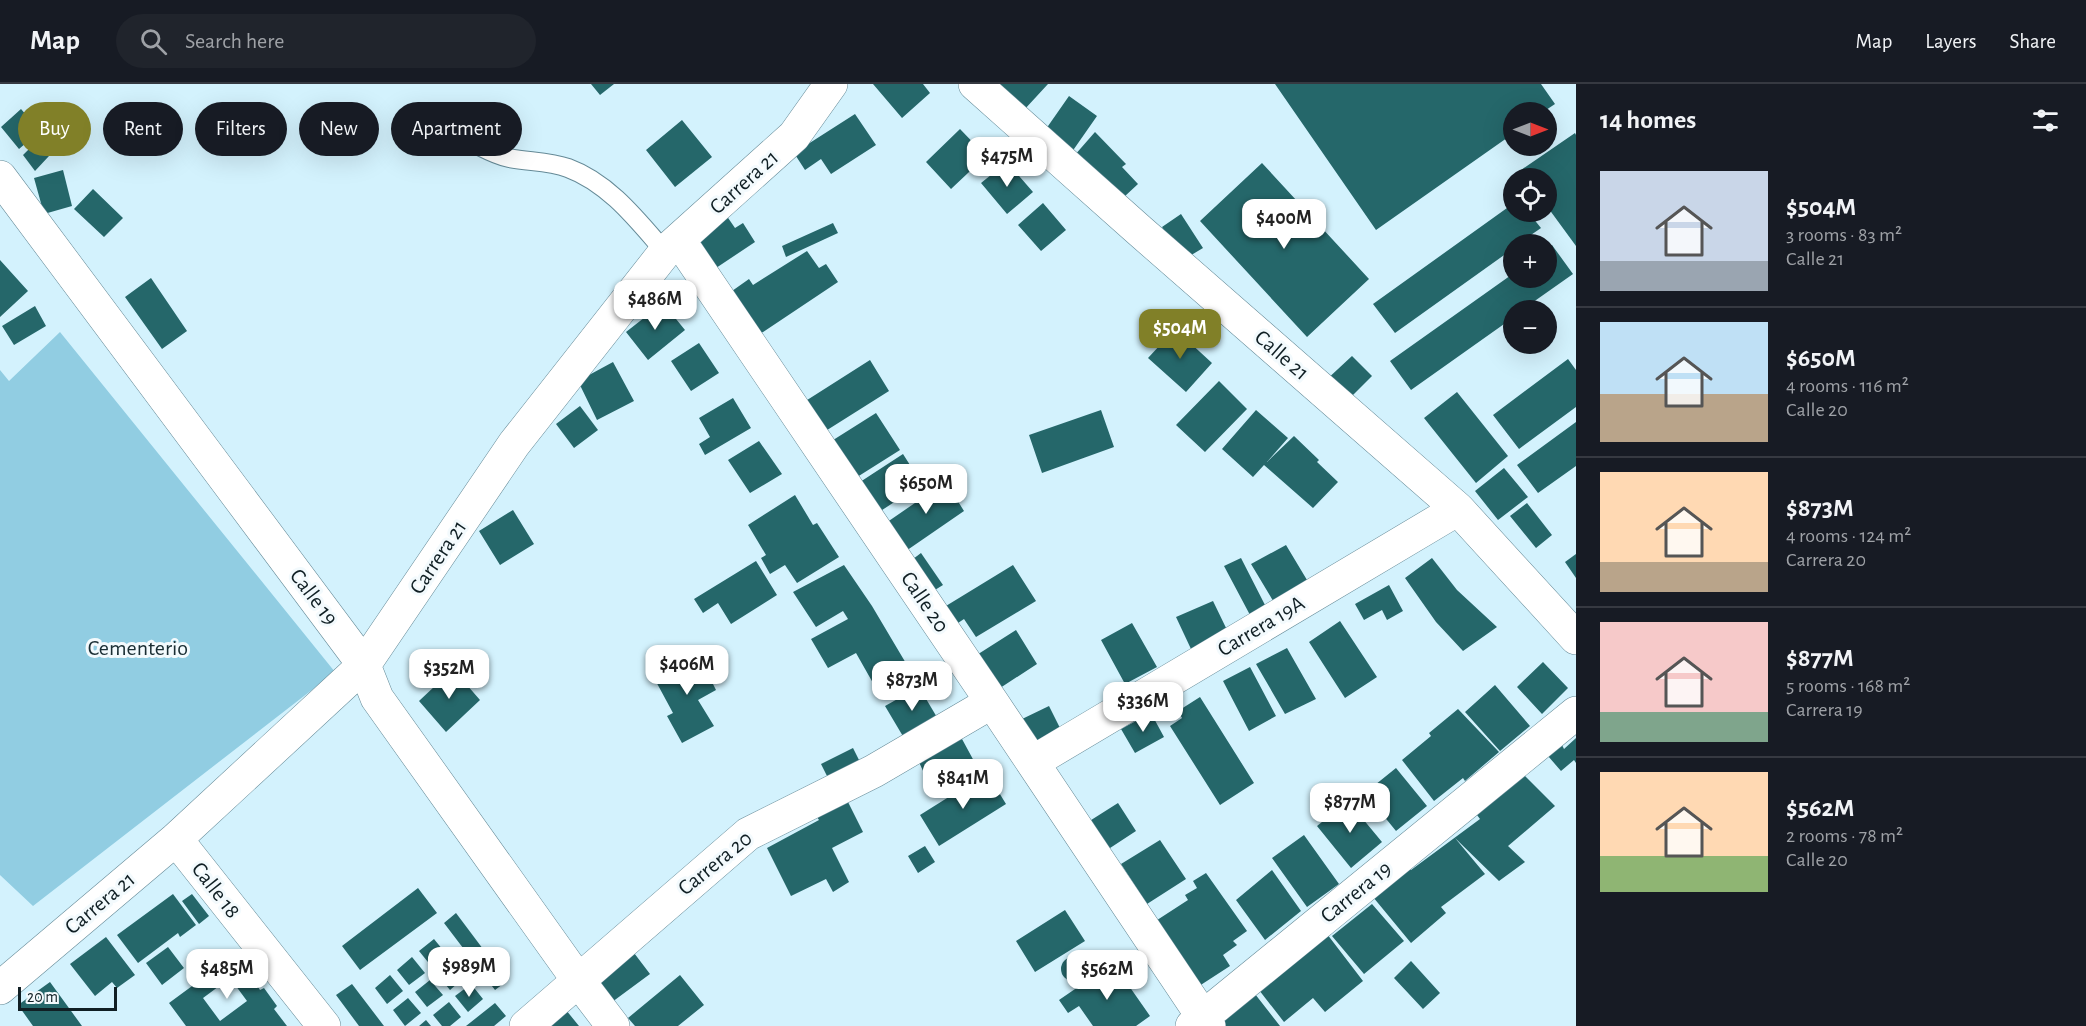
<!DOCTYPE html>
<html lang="en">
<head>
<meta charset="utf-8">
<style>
	:root { --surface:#171b24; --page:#20242c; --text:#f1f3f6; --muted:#9ea1a6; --line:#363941; --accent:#818028 }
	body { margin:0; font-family:"Alegreya Sans",sans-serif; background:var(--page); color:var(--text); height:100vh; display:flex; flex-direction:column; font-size:22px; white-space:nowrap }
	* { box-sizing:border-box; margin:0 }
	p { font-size:20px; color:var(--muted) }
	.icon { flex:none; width:33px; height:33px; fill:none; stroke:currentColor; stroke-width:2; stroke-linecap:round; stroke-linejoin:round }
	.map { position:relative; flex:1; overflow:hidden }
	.details { display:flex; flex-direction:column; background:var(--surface); width:510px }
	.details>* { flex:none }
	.hud { position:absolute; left:18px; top:18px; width:570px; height:54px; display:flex; gap:12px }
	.needle { width:39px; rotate:90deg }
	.controls { position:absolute; left:1503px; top:18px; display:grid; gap:12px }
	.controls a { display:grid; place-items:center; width:54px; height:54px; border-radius:50%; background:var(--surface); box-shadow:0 6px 24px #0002; font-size:30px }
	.scale { position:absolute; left:18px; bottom:15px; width:99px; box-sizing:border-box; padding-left:6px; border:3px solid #101f24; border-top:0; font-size:16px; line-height:21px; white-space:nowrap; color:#101f24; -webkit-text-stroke:4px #f3fafd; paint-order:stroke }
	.price { position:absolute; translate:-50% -51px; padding:0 14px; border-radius:12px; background:#fff; color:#222; font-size:20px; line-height:39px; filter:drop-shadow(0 2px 3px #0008) }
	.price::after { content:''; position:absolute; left:50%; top:36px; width:18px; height:14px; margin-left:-9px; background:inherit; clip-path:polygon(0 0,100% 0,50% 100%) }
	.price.current { background:var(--accent); color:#fff }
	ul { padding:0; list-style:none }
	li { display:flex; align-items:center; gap:18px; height:150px; padding:0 24px }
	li+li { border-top:2px solid var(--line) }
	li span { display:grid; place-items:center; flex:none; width:168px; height:120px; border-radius:0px; color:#555 }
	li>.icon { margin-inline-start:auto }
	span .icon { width:72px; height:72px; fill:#fffc; stroke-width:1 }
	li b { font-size:26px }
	h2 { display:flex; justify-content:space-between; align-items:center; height:72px; padding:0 24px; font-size:26px }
	.chip { padding:0 21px; border-radius:27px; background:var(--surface); box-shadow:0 6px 24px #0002; font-size:21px; line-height:54px }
	.chip.current { background:var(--accent); color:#fff }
	header { display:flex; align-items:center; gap:36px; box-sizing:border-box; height:84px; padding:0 30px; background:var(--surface); border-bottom:2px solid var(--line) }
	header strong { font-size:28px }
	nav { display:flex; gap:33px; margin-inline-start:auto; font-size:21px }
	.search { width:420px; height:54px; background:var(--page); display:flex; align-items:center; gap:15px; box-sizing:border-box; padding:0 21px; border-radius:33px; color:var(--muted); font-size:22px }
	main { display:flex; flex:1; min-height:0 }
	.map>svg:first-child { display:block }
</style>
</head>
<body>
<header>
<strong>Map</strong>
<div class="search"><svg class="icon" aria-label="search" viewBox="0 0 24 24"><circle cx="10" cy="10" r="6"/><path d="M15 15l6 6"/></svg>Search here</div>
<nav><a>Map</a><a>Layers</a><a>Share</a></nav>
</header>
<main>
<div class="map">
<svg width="1576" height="942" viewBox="0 0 1576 942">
	<rect width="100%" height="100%" fill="#d3f2fd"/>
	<!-- green -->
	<path fill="#91cde2" d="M60 248 335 588 33 822 0 791V286L9 297Z"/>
	<!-- building -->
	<path fill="#25676a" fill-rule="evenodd" d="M591 0H614L600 11Z
		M873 0H923L930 9 902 34Z
		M996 0H1048L1024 26Z
		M1275 0H1541L1555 20 1543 28H1514V49L1376 146Z
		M1069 12 1097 32 1067 75 1039 55Z
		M21 25 40 47 19 65 1 43Z
		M855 30 876 61 831 90 821 75 805 86 794 69Z
		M682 36 712 73 675 103 646 66Z
		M960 45 986 72 951 105 926 78Z
		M1095 48 1126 80 1122 83 1138 100 1124 113 1074 72Z
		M1575 49 1576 51V162L1546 121V94H1527L1521 86Z
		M37 57 49 72 35 87 23 71Z
		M1007 78 1033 108 1007 130 981 99Z
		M1262 79 1369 195 1307 253 1200 137Z
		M63 86 72 122 44 130 34 94Z
		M93 105 123 134 104 153 74 125Z
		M1043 119 1066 146 1041 167 1018 141Z
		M1514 119V128H1528L1541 144 1518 160H1514V164L1395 249 1373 220Z
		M724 128 735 144 743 139 755 158 716 184 694 151Z
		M1181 130 1203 164 1183 176 1162 143Z
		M833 139 838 149 786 173 782 162Z
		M1552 161 1573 190 1522 226H1514V233L1411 306 1390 277 1514 189V194H1546V165Z
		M807 167 819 184 826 180 838 198 760 250 732 207 749 195 753 201Z
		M0 176 28 207 0 233Z
		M151 194 187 247 162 265 125 213Z
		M663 219 685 246 648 276 626 248Z
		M35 222 46 242 14 261 2 242Z
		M1175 245 1212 279 1186 308 1148 274Z
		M699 259 719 289 691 307 671 277Z
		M1352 272 1372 292 1345 319 1324 298Z
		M1568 275 1576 286V323L1519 365 1493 331Z
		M870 276 889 307 824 348 804 318Z
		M613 278 634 317 597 336 578 297Z
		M1219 297 1247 325 1205 368 1176 341Z
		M1457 308 1508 372 1476 399 1424 334Z
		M733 314 751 344 705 371 699 360 710 353 699 334Z
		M580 322 598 346 574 364 556 340Z
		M1101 326 1114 363 1042 389 1029 351Z
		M1256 326 1288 354 1267 378 1294 352 1319 376 1317 378 1338 398 1313 424 1264 381 1253 393 1222 365Z
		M876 329 900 366 854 395 830 358Z
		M1576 338V382L1538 409 1517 381Z
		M759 357 782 390 750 409 728 376Z
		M903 370 922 400 876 430 857 400Z
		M1504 384 1528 413 1498 436 1475 407Z
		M957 390 966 403 954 411 964 427 903 469 883 441Z
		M795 411 813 441 817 439 839 473 797 499 785 481 770 490 761 474 766 471 748 441Z
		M1527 419 1552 451 1536 464 1510 432Z
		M513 426 534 460 500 481 479 447Z
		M1286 461 1313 506 1278 525 1251 480Z
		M921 469 943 501 930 509 909 478Z
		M1576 470V494L1565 478Z
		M1241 474 1266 523 1250 531 1224 482Z
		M1432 474 1457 506 1497 543 1463 567 1436 538 1405 494Z
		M756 477 777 511 731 540 718 519 703 529 694 515Z
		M844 481 872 522 907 581 873 599 856 569 828 584 811 555 848 535 843 527 816 543 793 508Z
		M1013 481 1036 517 976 553 964 535 952 543 941 525Z
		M1389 501 1403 527 1387 536 1382 526 1364 536 1355 520Z
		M1213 517 1228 548 1191 565 1176 533Z
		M1340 537 1377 593 1345 614 1309 558Z
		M1132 539 1157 583 1125 600 1101 556Z
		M1016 546 1037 580 994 608 972 574Z
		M1287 564 1316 615 1285 630 1256 580Z
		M697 568 716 606 698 616 714 642 682 659 667 632 673 629 653 592Z
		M1543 578 1568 604 1542 630 1517 603Z
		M1250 583 1276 632 1249 647 1223 597Z
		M453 585 480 616 446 648 419 617Z
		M1495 601 1530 642 1500 667 1465 628Z
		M919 603 938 635 904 654 885 622Z
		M1200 613 1254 699 1220 721 1170 642 1182 634 1178 627Z
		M1049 622 1062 648 1033 662 1020 636Z
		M1458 625 1499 668 1465 697 1463 694 1434 717 1402 676 1431 652 1429 649Z
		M1151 629 1164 653 1135 669 1121 645Z
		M1576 654V679L1574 676 1561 687 1548 672 1562 661 1564 665Z
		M962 655 981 690 935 713 918 676 955 656Z
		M853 664 861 680 829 696 821 680Z
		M1396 684 1427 722 1396 747 1365 709Z
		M987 689 1006 720 939 762 920 731Z
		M1524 691 1555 722 1508 762 1525 778 1499 797 1455 754 1485 790 1441 823 1446 829 1411 859 1373 813 1408 783 1411 786 1480 735 1477 731Z
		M846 714 863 748 832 764 849 798 833 808 826 795 791 812 767 764 819 736 815 730Z
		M1348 717 1382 758 1351 784 1317 742Z
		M1118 719 1136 747 1107 766 1088 738Z
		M1304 751 1339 800 1307 823 1272 774Z
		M1160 756 1186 795 1147 820 1121 780Z
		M925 762 935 778 918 789 908 772Z
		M1272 786 1301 827 1265 856 1236 816Z
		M1206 789 1247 847 1233 857 1237 861 1223 871 1230 882 1193 906 1151 840 1188 816 1185 811 1197 804 1193 797Z
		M418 804 437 829 360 886 342 862Z
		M173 810 196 841 180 853 178 849 138 879 117 851Z
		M192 810 209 832 199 840 182 817Z
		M1372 820 1404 857 1364 890 1332 852Z
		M1065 826 1085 857 1035 888 1016 857Z
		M456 829 507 897 495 906 444 839Z
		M1327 850 1363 897 1325 928 1313 914 1284 938 1259 906Z
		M106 853 135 891 117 904 112 898 95 912 70 880Z
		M434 855 447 871 432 883 419 867Z
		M628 861 650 890 608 921 586 891Z
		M168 863 184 884 162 901 146 879Z
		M237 869 260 906 264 904 277 922 274 925 287 942H186L169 919ZM230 894 247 917 220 937 203 914Z
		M412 873 425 889 409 901 397 886Z
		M1061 885a12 12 0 1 1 24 0a12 12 0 1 1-24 0Z
		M452 877 465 893 450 906 437 890Z
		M1411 877 1440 909 1423 925 1394 894Z
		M1113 879 1150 932 1136 942H1093L1079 922 1068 929 1059 916Z
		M390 891 403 907 387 920 375 904Z
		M680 891 704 921 678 942H635L628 934Z
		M430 896 443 911 427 923 415 908Z
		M50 898 82 942H33L18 921Z
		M352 900 384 942H359L336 911Z
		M471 900 483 915 468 928 455 912Z
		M1255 910 1280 942H1213Z
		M408 914 421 929 405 942 393 926Z
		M449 918 461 933 450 942H442L433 931Z
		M495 919 506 932 494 942H466Z
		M566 926 579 942H546Z
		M426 936 431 942H419Z"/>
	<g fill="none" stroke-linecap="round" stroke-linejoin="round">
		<defs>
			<path id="lane" d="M462 54C477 60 493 71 509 74 529 78 549 77 568 84 609 99 638 137 665 168"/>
			<path id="street" d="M975 0 1140 147 1458 425 1576 554
				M0 93 364 581 377 614 578 896 613 942
				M679 156 992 618 1209 942
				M1033 678 1458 425
				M176 755 324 942
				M0 904 176 755 364 581 514 360 665 168 794 52 831 0
				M526 942 748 750 874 687 992 618
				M1192 942 1576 629"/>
		</defs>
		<!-- lane casing -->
		<use href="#lane" stroke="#658a97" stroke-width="20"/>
		<!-- street casing -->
		<use href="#street" stroke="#658a97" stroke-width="34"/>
		<!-- lane -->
		<use href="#lane" stroke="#fff" stroke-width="18"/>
		<!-- street -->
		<use href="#street" stroke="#fff" stroke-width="33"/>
	</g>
	<g text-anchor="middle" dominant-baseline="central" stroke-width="6" stroke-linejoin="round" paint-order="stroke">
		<!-- street labels -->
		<g font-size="22" fill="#101f24" stroke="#f3fafd">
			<text transform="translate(744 98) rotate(-42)">Carrera 21</text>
			<text transform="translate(1282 271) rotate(41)">Calle 21</text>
			<text transform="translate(438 473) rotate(-56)">Carrera 21</text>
			<text transform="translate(314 513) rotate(53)">Calle 19</text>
			<text transform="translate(925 518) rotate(56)">Calle 20</text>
			<text transform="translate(1261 542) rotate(-31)">Carrera 19A</text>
			<text transform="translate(715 779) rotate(-39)">Carrera 20</text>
			<text transform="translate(216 806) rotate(52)">Calle 18</text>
			<text transform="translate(1356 808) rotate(-39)">Carrera 19</text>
			<text transform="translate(100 819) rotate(-40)">Carrera 21</text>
		</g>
		<!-- park labels -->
		<g font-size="22" fill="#1a2e34" stroke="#f3fafd">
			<text x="138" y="564">Cementerio</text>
		</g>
	</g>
</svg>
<div class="controls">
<a><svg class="needle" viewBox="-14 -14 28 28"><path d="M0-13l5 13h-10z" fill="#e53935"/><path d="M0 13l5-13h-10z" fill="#9ea1a6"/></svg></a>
<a><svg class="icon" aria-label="locate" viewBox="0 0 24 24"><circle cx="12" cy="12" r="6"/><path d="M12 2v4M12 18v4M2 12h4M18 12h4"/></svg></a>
<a>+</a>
<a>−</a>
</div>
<div class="scale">20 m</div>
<b class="price" style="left:1007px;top:104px">$475M</b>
<b class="price" style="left:1284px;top:166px">$400M</b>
<b class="price" style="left:655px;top:247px">$486M</b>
<b class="price current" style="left:1180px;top:276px">$504M</b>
<b class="price" style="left:926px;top:431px">$650M</b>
<b class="price" style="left:687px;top:612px">$406M</b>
<b class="price" style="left:449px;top:616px">$352M</b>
<b class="price" style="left:912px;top:628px">$873M</b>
<b class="price" style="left:1143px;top:649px">$336M</b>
<b class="price" style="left:963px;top:726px">$841M</b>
<b class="price" style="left:1350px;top:750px">$877M</b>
<b class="price" style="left:469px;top:914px">$989M</b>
<b class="price" style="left:227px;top:916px">$485M</b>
<b class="price" style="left:1107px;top:917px">$562M</b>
<div class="hud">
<a class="chip current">Buy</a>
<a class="chip">Rent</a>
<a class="chip">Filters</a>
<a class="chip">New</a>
<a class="chip">Apartment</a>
</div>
</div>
<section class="details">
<h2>14 homes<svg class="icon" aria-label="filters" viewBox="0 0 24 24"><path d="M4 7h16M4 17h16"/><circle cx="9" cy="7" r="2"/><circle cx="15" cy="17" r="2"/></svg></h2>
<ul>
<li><span style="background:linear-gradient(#c9d6e8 75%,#9aa5b1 0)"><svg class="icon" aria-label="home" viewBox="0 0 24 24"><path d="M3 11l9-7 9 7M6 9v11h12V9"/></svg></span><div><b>$504M</b><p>3 rooms · 83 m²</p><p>Calle 21</p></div></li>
<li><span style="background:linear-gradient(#bfe0f5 60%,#b9a48a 0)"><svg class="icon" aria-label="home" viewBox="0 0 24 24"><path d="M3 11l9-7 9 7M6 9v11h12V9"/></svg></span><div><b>$650M</b><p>4 rooms · 116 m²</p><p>Calle 20</p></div></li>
<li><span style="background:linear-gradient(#ffd9b3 75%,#b9a48a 0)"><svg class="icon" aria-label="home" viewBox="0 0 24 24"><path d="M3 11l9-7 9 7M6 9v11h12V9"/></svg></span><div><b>$873M</b><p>4 rooms · 124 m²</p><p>Carrera 20</p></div></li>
<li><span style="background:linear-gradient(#f6c9c9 75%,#7fa58c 0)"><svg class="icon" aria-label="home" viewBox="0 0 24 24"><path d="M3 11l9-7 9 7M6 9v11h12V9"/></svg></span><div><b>$877M</b><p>5 rooms · 168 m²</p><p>Carrera 19</p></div></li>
<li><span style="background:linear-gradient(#ffd9b3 70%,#8fb573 0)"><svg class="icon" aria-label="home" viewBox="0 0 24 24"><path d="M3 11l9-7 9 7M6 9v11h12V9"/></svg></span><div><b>$562M</b><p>2 rooms · 78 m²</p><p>Calle 20</p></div></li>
</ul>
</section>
</main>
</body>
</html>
